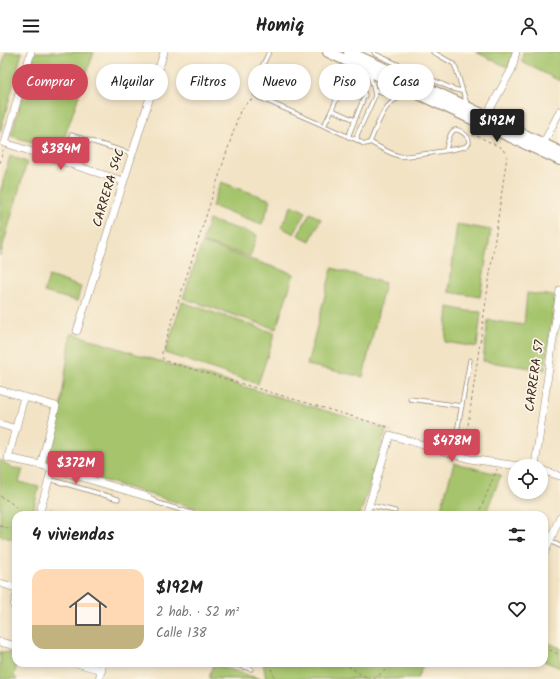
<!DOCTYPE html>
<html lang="es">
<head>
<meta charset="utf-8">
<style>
	:root { --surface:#fff; --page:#f6f6f6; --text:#222; --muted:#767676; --line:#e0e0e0; --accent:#d1495b }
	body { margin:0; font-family:Kalam,sans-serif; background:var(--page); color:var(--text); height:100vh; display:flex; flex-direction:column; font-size:15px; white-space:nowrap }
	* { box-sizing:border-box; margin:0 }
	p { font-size:13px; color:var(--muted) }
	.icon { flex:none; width:22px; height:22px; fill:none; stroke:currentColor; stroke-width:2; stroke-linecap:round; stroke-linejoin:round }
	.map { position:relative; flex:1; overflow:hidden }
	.panel { position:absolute; left:12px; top:459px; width:536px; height:156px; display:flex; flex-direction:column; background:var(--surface); border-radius:12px; box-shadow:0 2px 6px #0003 }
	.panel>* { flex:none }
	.hud { position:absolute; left:12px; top:12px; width:536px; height:36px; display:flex; gap:8px }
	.tools { position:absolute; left:508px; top:407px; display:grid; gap:8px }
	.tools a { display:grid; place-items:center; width:40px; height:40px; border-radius:50%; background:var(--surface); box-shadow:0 2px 6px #0003; font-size:20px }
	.price { position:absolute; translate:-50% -34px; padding:0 9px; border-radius:4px; background:var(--accent); color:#fff; font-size:13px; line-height:26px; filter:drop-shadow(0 1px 2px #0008) }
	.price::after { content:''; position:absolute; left:50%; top:24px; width:12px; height:9px; margin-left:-6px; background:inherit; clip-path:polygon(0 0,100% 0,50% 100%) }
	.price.on { background:#222; color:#fff }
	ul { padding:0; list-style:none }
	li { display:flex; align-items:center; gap:12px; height:100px; padding:0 20px }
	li+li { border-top:1px solid var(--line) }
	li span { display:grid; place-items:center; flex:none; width:112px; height:80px; border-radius:12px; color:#555 }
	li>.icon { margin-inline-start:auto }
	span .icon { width:48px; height:48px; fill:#fffc; stroke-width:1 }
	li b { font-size:17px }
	h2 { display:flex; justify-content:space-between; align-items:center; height:48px; padding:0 20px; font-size:17px }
	.tag { padding:0 14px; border-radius:18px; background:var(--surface); box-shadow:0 2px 6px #0003; font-size:14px; line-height:36px }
	.tag.on { background:var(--accent); color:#fff }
	header { display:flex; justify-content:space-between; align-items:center; height:52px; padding:0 20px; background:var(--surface); font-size:18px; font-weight:700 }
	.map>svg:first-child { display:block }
</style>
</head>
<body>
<header><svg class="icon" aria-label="menu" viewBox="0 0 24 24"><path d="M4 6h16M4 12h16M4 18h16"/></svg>Homiq<svg class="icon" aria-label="person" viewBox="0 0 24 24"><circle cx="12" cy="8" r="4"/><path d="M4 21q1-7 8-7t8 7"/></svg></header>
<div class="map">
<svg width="560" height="627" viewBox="0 0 560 627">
	<rect width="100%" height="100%" fill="#fcf5e5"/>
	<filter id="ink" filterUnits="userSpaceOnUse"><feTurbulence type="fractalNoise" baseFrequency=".025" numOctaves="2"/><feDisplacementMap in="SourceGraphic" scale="8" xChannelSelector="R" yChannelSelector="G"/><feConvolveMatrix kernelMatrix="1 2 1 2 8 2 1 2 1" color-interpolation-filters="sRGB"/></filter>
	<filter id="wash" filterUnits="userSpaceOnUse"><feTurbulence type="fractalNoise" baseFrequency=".012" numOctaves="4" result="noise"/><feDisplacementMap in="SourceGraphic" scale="16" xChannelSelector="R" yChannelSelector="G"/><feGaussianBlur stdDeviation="0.9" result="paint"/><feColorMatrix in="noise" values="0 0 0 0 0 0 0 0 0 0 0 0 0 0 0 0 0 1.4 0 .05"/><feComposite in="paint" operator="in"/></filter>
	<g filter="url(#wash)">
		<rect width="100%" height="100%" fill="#f2e3c5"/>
		<!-- green -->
		<path fill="#a5c46c" stroke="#707745" d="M6 0H22L0 81V21Z
			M35 0H94L60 98 11 84Z
			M476 0H513V5L507 15Z
			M523 0H560V29L522 10Z
			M10 104 27 110 0 204V141Z
			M221 130 271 148 262 172 212 154Z
			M292 153 306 160 294 182 281 175Z
			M310 161 321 167 310 189 298 183Z
			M209 168 257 183 250 205 202 190Z
			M457 172 491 178 480 245 449 240Z
			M202 191 294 222 276 277 183 246Z
			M332 216 385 231 363 325 307 313Z
			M49 224 81 235 77 249 44 240Z
			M527 241 555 244 545 318 483 309 488 268 524 273Z
			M182 250 275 281 258 332 165 301Z
			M448 255 467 259 481 260 477 295 445 290Z
			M71 281 161 310 387 377 360 463H219L45 411 60 359Z
			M0 408 13 416 23 417 19 430 39 435 32 463H16V488L0 484Z
			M454 411 501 423 485 463H439Z
			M50 457 71 463H48Z
			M544 589 560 596V616L544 609Z
			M0 600 16 601V611H17L14 624 17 627H0Z
			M263 611H424L417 627H266Z
			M213 612 260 627H209Z"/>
	</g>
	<g filter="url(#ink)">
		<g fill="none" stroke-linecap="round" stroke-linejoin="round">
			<defs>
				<path id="lane" d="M269 0 254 31 255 42 260 46 359 89
					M374 0 375 2 453 37 461 39
					M433 0 454 12C460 25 461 38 467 51
					M369 22 373 33 375 44 357 83V87C360 91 366 94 370 90 380 68 384 45 412 42
					M374 37 397 47
					M332 58 355 68
					M324 74 343 34 346 32C352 32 364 36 365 43L348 85
					M71 83 132 102
					M370 90C379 95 389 101 399 104 405 106 456 97 464 95 467 94 467 93 469 91 470 84 458 75 453 79 449 82 447 93 446 98
					M410 347 462 354
					M453 402 470 308
					M49 427 118 447
					M541 429 545 419
					M148 445 158 451 198 463
					M369 453 395 459
					M550 489 560 494
					M231 611 251 617"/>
				<path id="street" d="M31 0 5 91 123 129
					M484 68 512 17 516 0
					M543 92 560 59
					M77 279 164 0
					M0 338 56 354 41 413
					M24 345 8 406 41 413 148 445
					M0 372 16 377
					M535 414 560 238
					M541 418 560 424
					M39 463 52 416
					M366 463 390 383 470 407 519 414
					M544 502 560 465
					M0 531 16 536
					M16 546 14 554 16 555
					M0 590 16 594
					M76 611 102 618
					M99 627 103 611"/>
				<path id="secondary" d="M328 0 560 108
					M349 0 457 50 560 100"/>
			</defs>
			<!-- lane casing -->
			<use href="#lane" stroke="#968672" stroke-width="5"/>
			<!-- street casing -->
			<use href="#street" stroke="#968672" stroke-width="8"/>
			<!-- secondary casing -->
			<use href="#secondary" stroke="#968672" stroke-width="12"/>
			<!-- path -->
			<path stroke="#968672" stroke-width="1" stroke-dasharray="3 3" stroke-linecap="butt" d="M253 48 249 49 240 59 162 300V305L165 309 391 376
				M0 111 3 98
				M461 389 467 380 507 104 502 96 475 83H472
				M444 392 450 393
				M0 444 10 450 25 463
				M478 463 497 417
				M0 474 16 478
				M544 595 560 603
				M269 611 275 627
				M343 611 369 627
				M374 627 394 611"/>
			<!-- lane -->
			<use href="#lane" stroke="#fff" stroke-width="3.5"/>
			<!-- street -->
			<use href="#street" stroke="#fff" stroke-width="7"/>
			<!-- secondary -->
			<use href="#secondary" stroke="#fff" stroke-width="10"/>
		</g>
	</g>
	<g text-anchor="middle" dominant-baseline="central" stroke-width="3.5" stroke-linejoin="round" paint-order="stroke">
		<!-- street labels -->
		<g font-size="13" fill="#3b2a1e" stroke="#fcf5e5">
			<text transform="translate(109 136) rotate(-73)">CARRERA 54C</text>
			<text transform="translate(535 324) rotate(-82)">CARRERA 57</text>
		</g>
	</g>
</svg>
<div class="tools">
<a><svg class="icon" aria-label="locate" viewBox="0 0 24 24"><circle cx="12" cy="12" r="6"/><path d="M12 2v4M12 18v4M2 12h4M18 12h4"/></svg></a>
</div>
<b class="price on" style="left:497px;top:91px">$192M</b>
<b class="price" style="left:61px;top:119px">$384M</b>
<b class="price" style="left:452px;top:411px">$478M</b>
<b class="price" style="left:76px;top:433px">$372M</b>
<div class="hud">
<a class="tag on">Comprar</a>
<a class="tag">Alquilar</a>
<a class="tag">Filtros</a>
<a class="tag">Nuevo</a>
<a class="tag">Piso</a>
<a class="tag">Casa</a>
</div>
<section class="panel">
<h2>4 viviendas<svg class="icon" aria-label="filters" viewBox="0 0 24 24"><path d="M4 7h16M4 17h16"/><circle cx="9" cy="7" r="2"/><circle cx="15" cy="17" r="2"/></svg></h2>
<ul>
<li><span style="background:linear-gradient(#ffd9b3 70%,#c2b280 0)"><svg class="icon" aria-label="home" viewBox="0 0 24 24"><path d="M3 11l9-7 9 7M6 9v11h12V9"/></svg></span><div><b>$192M</b><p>2 hab. · 52 m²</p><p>Calle 138</p></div><svg class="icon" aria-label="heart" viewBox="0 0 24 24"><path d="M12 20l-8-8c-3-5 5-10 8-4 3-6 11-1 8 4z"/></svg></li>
</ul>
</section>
</div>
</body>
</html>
